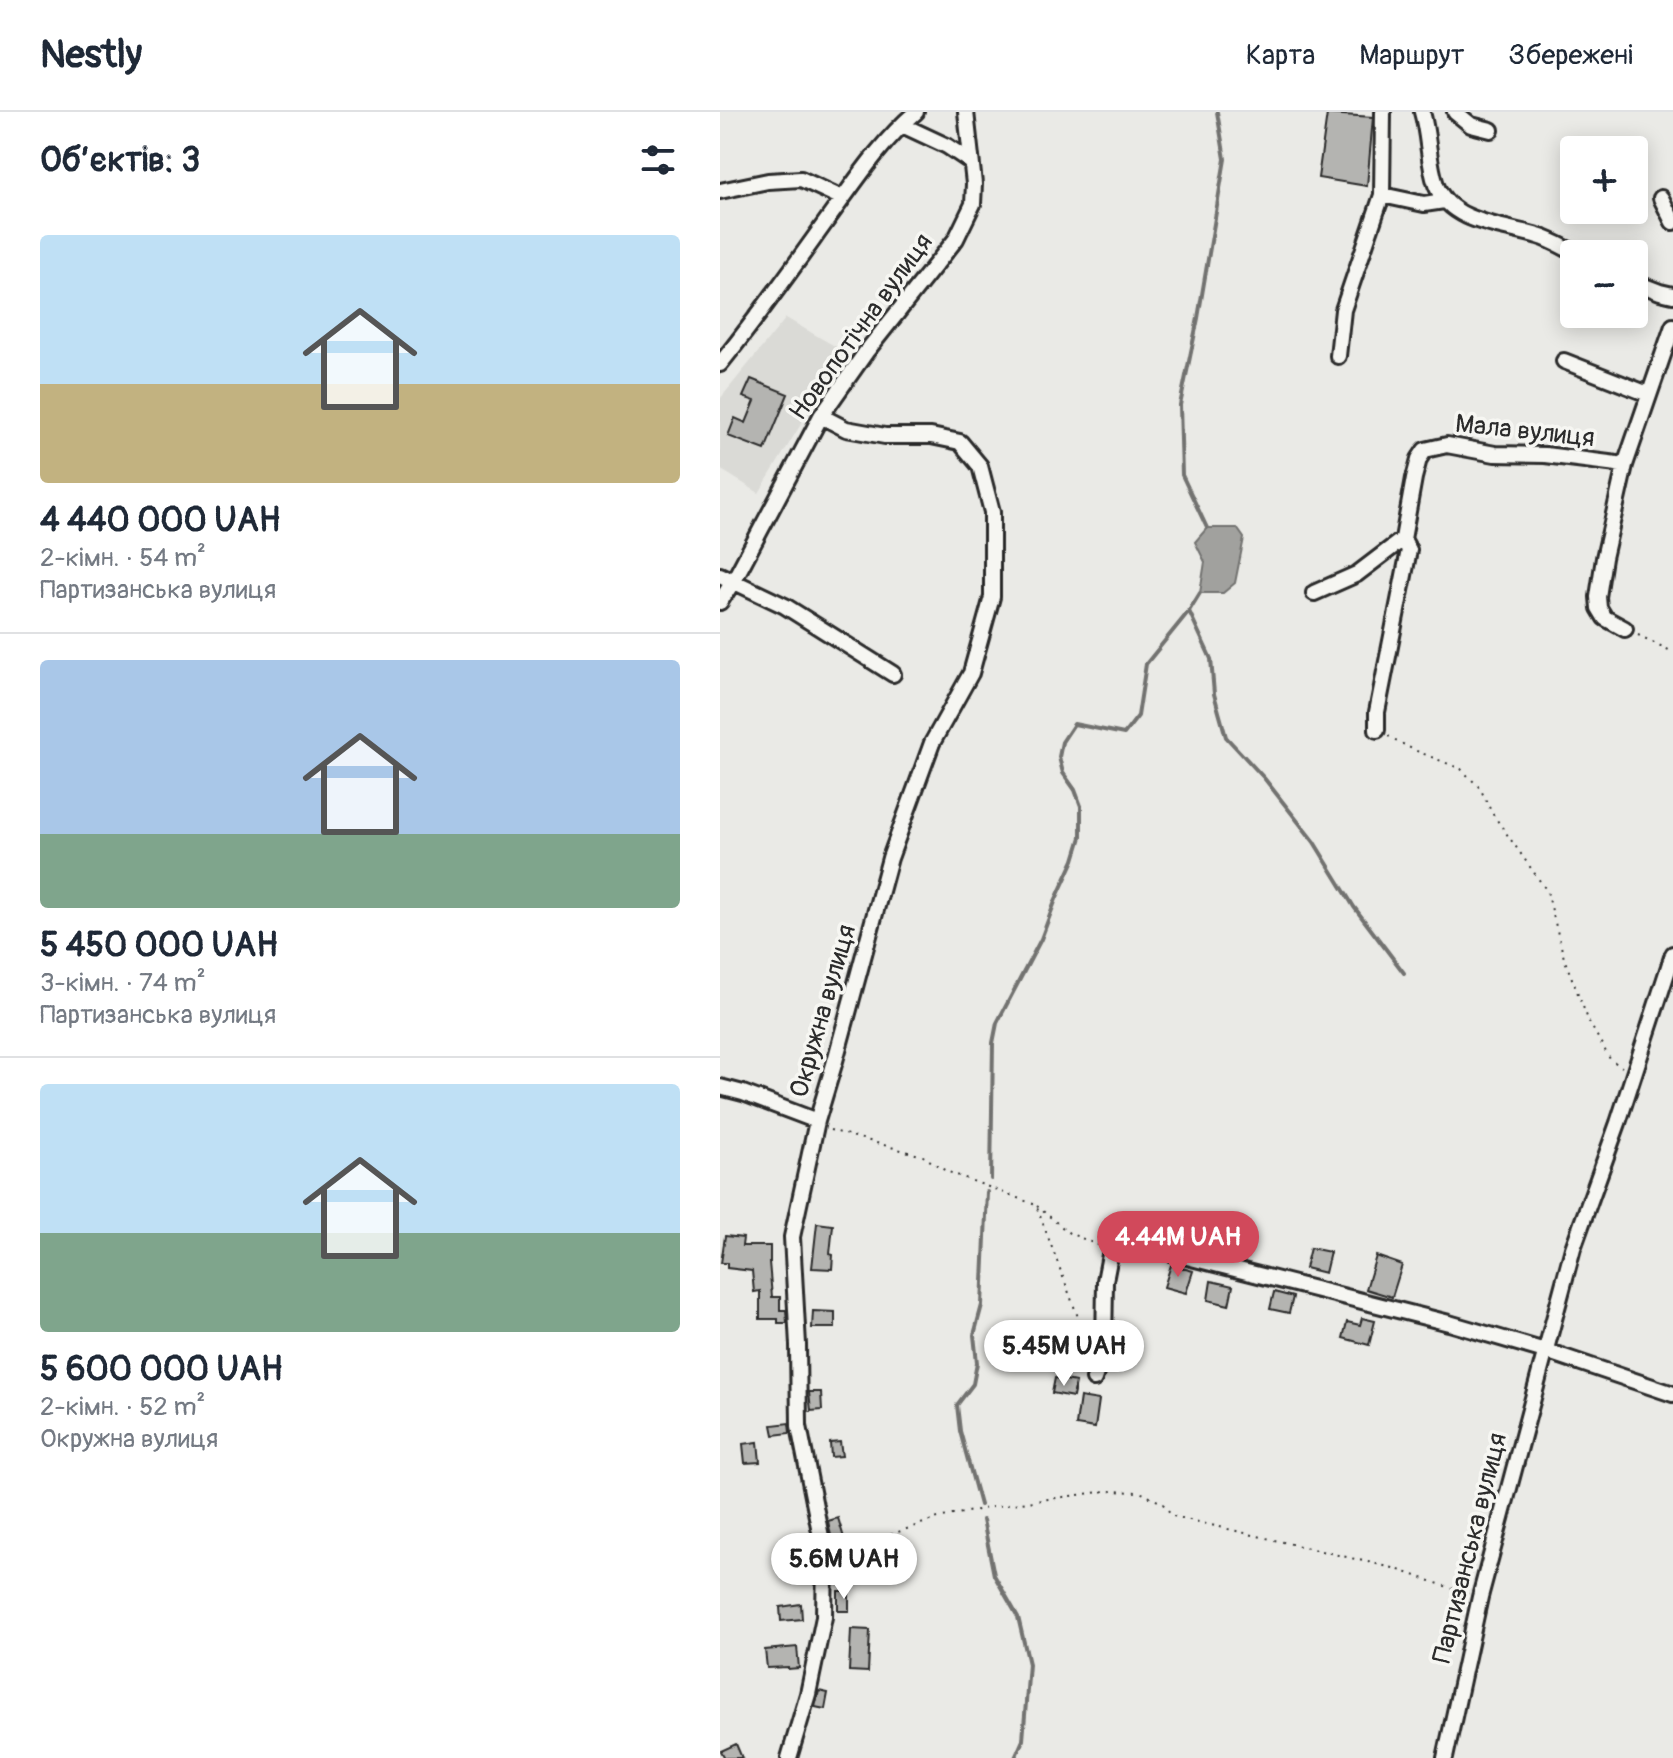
<!DOCTYPE html>
<html lang="uk">
<head>
<meta charset="utf-8">
<style>
	:root { --surface:#fff; --page:#f2f2f3; --text:#1f2937; --muted:#747a83; --line:#e0e1e3; --accent:#d1495b }
	body { margin:0; font-family:Pangolin,sans-serif; background:var(--page); color:var(--text); height:100vh; display:flex; flex-direction:column; font-size:30px; white-space:nowrap }
	* { box-sizing:border-box; margin:0 }
	p { font-size:26px; color:var(--muted) }
	.icon { flex:none; width:44px; height:44px; fill:none; stroke:currentColor; stroke-width:2; stroke-linecap:round; stroke-linejoin:round }
	.map { position:relative; flex:1; overflow:hidden }
	.details { display:flex; flex-direction:column; background:var(--surface); width:720px }
	.details>* { flex:none }
	.buttons { position:absolute; left:840px; top:24px; display:grid; gap:16px }
	.buttons a { display:grid; place-items:center; width:88px; height:88px; border-radius:8px; background:var(--surface); box-shadow:0 4px 20px #0003; font-size:40px }
	.price { position:absolute; translate:-50% -68px; padding:0 18px; border-radius:28px; background:#fff; color:#222; font-size:26px; line-height:52px; filter:drop-shadow(0 2px 4px #0008) }
	.price::after { content:''; position:absolute; left:50%; top:48px; width:24px; height:18px; margin-left:-12px; background:inherit; clip-path:polygon(0 0,100% 0,50% 100%) }
	.price.on { background:var(--accent); color:#fff }
	ul { padding:0; list-style:none }
	li { display:grid; align-content:center; gap:16px; height:424px; padding:0 40px }
	li+li { border-top:2px solid var(--line) }
	li span { display:grid; place-items:center; height:248px; border-radius:8px; color:#555 }
	li>.icon { margin-inline-start:auto }
	span .icon { width:144px; height:144px; fill:#fffc; stroke-width:1 }
	li b { font-size:34px }
	h2 { display:flex; justify-content:space-between; align-items:center; height:96px; padding:0 40px; font-size:34px }
	header { display:flex; align-items:center; gap:48px; box-sizing:border-box; height:112px; padding:0 40px; background:var(--surface); border-bottom:2px solid var(--line) }
	header strong { font-size:38px }
	nav { display:flex; gap:44px; margin-inline-start:auto; font-size:28px }
	main { display:flex; flex:1; min-height:0 }
	.map>svg:first-child { display:block }
</style>
</head>
<body>
<header>
<strong>Nestly</strong>
<nav><a>Карта</a><a>Маршрут</a><a>Збережені</a></nav>
</header>
<main>
<section class="details">
<h2>Об’єктів: 3<svg class="icon" aria-label="filters" viewBox="0 0 24 24"><path d="M4 7h16M4 17h16"/><circle cx="9" cy="7" r="2"/><circle cx="15" cy="17" r="2"/></svg></h2>
<ul>
<li><span style="background:linear-gradient(#bfe0f5 60%,#c2b280 0)"><svg class="icon" aria-label="home" viewBox="0 0 24 24"><path d="M3 11l9-7 9 7M6 9v11h12V9"/></svg></span><div><b>4 440 000 UAH</b><p>2-кімн. · 54 m²</p><p>Партизанська вулиця</p></div></li>
<li><span style="background:linear-gradient(#a9c7e8 70%,#7fa58c 0)"><svg class="icon" aria-label="home" viewBox="0 0 24 24"><path d="M3 11l9-7 9 7M6 9v11h12V9"/></svg></span><div><b>5 450 000 UAH</b><p>3-кімн. · 74 m²</p><p>Партизанська вулиця</p></div></li>
<li><span style="background:linear-gradient(#bfe0f5 60%,#7fa58c 0)"><svg class="icon" aria-label="home" viewBox="0 0 24 24"><path d="M3 11l9-7 9 7M6 9v11h12V9"/></svg></span><div><b>5 600 000 UAH</b><p>2-кімн. · 52 m²</p><p>Окружна вулиця</p></div></li>
</ul>
</section>
<div class="map">
<svg width="953" height="1646" viewBox="0 0 953 1646">
	<rect width="100%" height="100%" fill="#eaeae6"/>
	<filter id="ink" filterUnits="userSpaceOnUse"><feTurbulence type="fractalNoise" baseFrequency=".0125" numOctaves="2"/><feDisplacementMap in="SourceGraphic" scale="16" xChannelSelector="R" yChannelSelector="G"/><feConvolveMatrix kernelMatrix="1 2 1 2 8 2 1 2 1" color-interpolation-filters="sRGB"/></filter>
	<g filter="url(#ink)">
		<!-- built -->
		<path fill="#dadad6" d="M66 206 125 240 39 381 0 357V287Z"/>
		<!-- water -->
		<path fill="#a1a19e" stroke="#727270" stroke-width="2" d="M487 416H517L524 426 515 471 503 481H480L485 450 475 430Z"/>
		<g fill="none" stroke-linecap="round" stroke-linejoin="round">
			<!-- stream -->
			<path stroke="#727270" stroke-width="4" d="M487 416 462 363 460 293 478 206 505 47 497 0
				M469 499 491 547 494 582 506 625 544 666 594 730 634 795 684 861
				M271 1067 273 931 277 911 321 827 336 787 354 748 361 725V694L355 678 343 661 339 645 342 630 354 612 404 622 418 604 426 552 469 499 480 481
				M260 1393 240 1319 237 1293 253 1272 257 1251 254 1223 262 1193 267 1080
				M263 1408 274 1463 298 1505 309 1552 303 1628 295 1646"/>
		</g>
		<!-- building -->
		<path fill="#b4b4b1" stroke="#2b2b2b" stroke-width="2" d="M607 2 653 5 647 74 598 66Z
			M31 267 68 282 45 338 8 324 15 306 26 311 35 289 23 285Z
			M441 1101 462 1108 457 1125 435 1118Z
			M97 1111 113 1113 110 1142 113 1143 112 1157 92 1156Z
			M5 1124 23 1126 22 1134H50V1150H49L52 1185H60V1198H66L67 1211H58V1207H40V1179L34 1180 32 1159 7 1156V1151H1Z
			M590 1136 610 1140 605 1161 585 1156Z
			M656 1144 682 1153 672 1185 646 1177Z
			M451 1153 473 1159 466 1181 444 1175Z
			M491 1169 513 1174 509 1193 488 1188Z
			M554 1180 573 1185 569 1201 550 1197Z
			M93 1199 115 1200V1216H92Z
			M642 1206 655 1209 649 1233 623 1226 627 1210 640 1213Z
			M335 1266 356 1270 353 1285 332 1281Z
			M89 1280H101L102 1298 91 1299Z
			M360 1285 379 1288 375 1316 356 1313Z
			M69 1311 70 1321 54 1323 52 1313Z
			M38 1330 40 1350 25 1351 23 1332Z
			M120 1330 122 1344 111 1345 110 1331Z
			M118 1406 124 1426 112 1429 108 1409Z
			M118 1479H129V1499H118Z
			M81 1492 82 1507 61 1509 60 1495Z
			M131 1517 150 1518 148 1560 129 1559Z
			M77 1535 79 1556 68 1557V1555L47 1556 45 1538Z
			M99 1579 108 1581 105 1597 95 1595Z
			M16 1632 22 1646H5L1 1639Z"/>
		<g fill="none" stroke-linecap="round" stroke-linejoin="round">
			<defs>
				<path id="minor" d="M702 0C709 24 708 50 716 73 731 112 783 113 818 124 832 128 845 136 857 142
					M735 0 751 13 771 18
					M182 13 227 34 251 50
					M0 79 48 69 81 67 122 86
					M662 83 704 92 724 89
					M941 86 953 110
					M914 170 940 180 953 183
					M618 244 623 198 662 83 663 0
					M844 249 928 282
					M0 252C39 204 74 154 110 104 137 67 161 30 196 0
					M0 463 65 494 173 562
					M594 481 637 462 683 427 694 366 699 347 705 338 727 333 775 342 825 343 905 353
					M0 490 14 468 101 304 146 240 236 127 253 92 254 72 246 0
					M905 517 885 506 879 496 878 485 884 446 905 353 953 214
					M657 618V600L689 438 683 427
					M0 975 23 981 97 1009
					M374 1267 384 1237 385 1169 391 1138 401 1130 412 1131 729 1211 832 1241 953 1282
					M69 1646 88 1582 104 1505 105 1445 79 1314 78 1233 72 1125 97 1009 115 949 170 746 212 631 251 561 272 485V400L260 354 240 330 211 324H165L126 317 101 304
					M725 1646 760 1485 853 1136 898 1011 953 842"/>
			</defs>
			<!-- minor casing -->
			<use href="#minor" stroke="#2b2b2b" stroke-width="20"/>
			<!-- path -->
			<path stroke="#2b2b2b" stroke-width="2" stroke-dasharray="2 6" stroke-linecap="butt" d="M918 523 953 540
				M668 624 694 638 741 657 760 676 772 701 827 779 844 846 869 910 890 947 902 955
				M110 1018 203 1044 226 1059 316 1093 370 1237
				M317 1094 349 1121 378 1133
				M118 1441 218 1406 272 1395 386 1379 420 1380 442 1391 453 1404 673 1456 748 1482"/>
			<!-- minor -->
			<use href="#minor" stroke="#f6f6f2" stroke-width="14"/>
		</g>
	</g>
	<g text-anchor="middle" dominant-baseline="central" stroke-width="7" stroke-linejoin="round" paint-order="stroke">
		<!-- street labels -->
		<g font-size="26" fill="#2b2b2b" stroke="#f6f6f2">
			<text transform="translate(141 215) rotate(-54)">Новопотічна вулиця</text>
			<text transform="translate(805 319) rotate(6)">Мала вулиця</text>
			<text transform="translate(103 899) rotate(-74)">Окружна вулиця</text>
			<text transform="translate(750 1436) rotate(-76)">Партизанська вулиця</text>
		</g>
	</g>
</svg>
<div class="buttons">
<a>+</a>
<a>−</a>
</div>
<b class="price on" style="left:458px;top:1167px">4.44M UAH</b>
<b class="price" style="left:344px;top:1276px">5.45M UAH</b>
<b class="price" style="left:124px;top:1489px">5.6M UAH</b>
</div>
</main>
</body>
</html>
